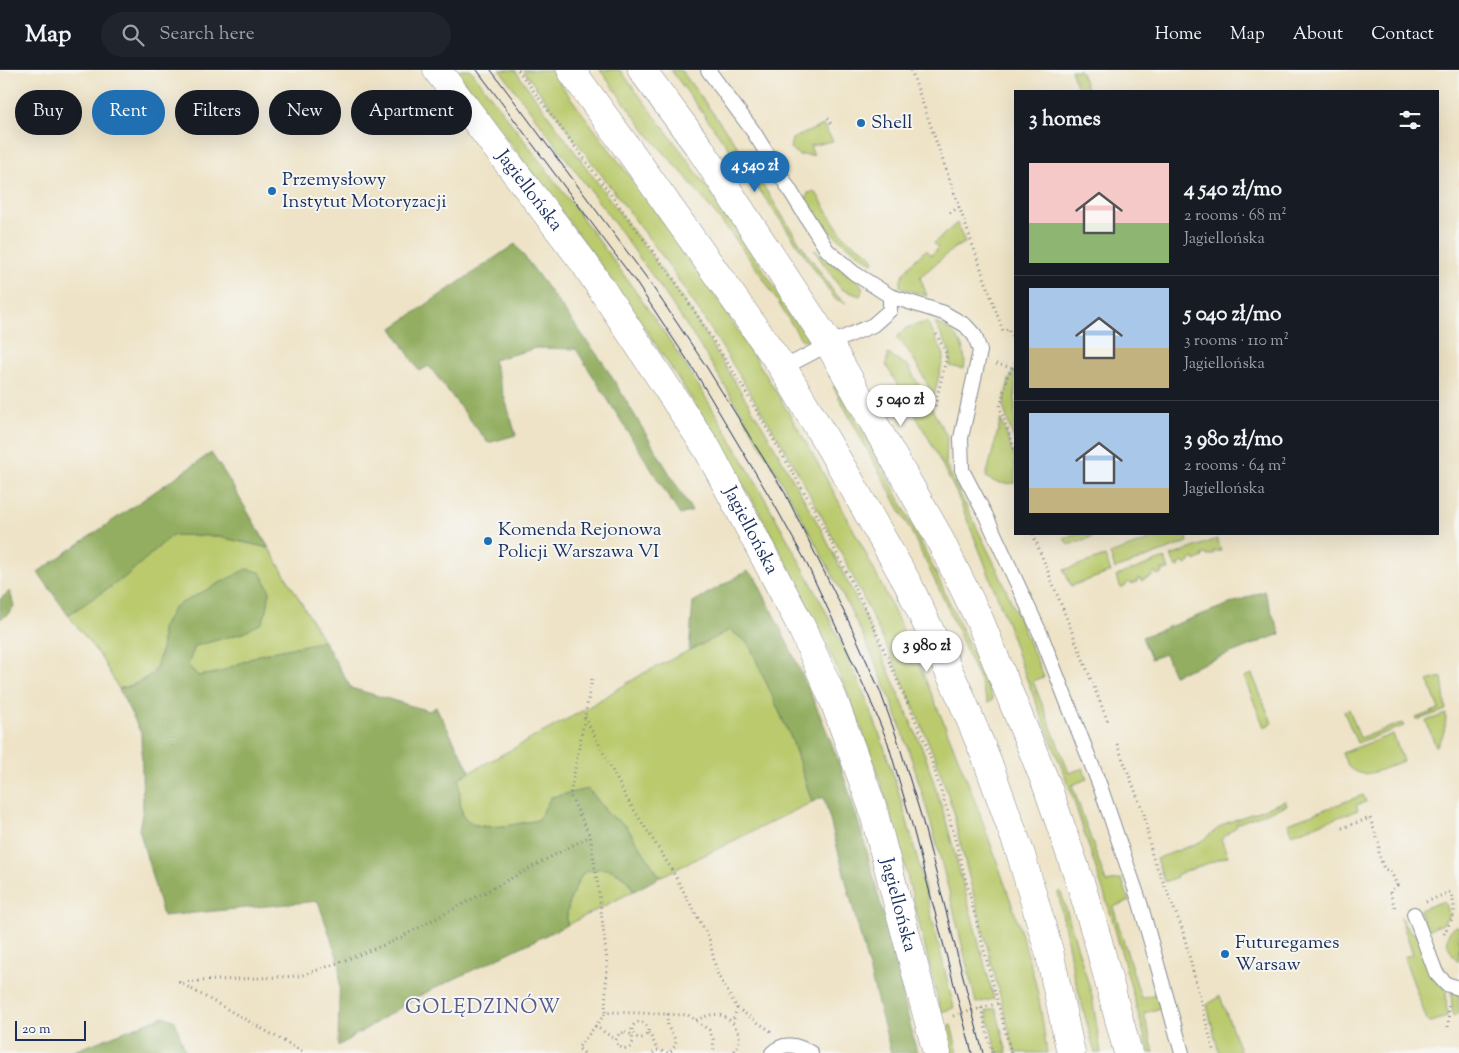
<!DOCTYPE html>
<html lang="en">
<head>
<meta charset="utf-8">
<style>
	:root { --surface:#171b24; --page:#20242c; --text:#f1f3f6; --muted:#9ea1a6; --line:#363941; --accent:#1f6fb2 }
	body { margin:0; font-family:"Sorts Mill Goudy",serif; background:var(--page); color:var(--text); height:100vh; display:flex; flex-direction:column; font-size:19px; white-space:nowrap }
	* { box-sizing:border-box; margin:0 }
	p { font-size:16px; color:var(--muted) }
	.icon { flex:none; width:28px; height:28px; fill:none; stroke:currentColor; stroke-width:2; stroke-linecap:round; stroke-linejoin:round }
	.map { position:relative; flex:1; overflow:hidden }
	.side { position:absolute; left:1014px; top:20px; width:425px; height:445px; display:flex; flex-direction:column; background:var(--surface); border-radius:0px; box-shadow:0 5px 20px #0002 }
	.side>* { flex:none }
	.banner { position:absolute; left:15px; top:20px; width:475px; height:45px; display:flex; gap:10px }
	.scale { position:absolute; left:15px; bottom:12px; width:71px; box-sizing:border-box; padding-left:5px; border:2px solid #1b2f5e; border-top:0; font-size:14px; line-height:18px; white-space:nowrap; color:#1b2f5e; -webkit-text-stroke:4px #f6f6f2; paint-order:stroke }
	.price { position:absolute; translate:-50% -42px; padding:0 11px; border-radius:18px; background:#fff; color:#222; font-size:16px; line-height:32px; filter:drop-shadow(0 1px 2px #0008) }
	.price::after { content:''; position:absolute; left:50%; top:30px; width:15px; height:11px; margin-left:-8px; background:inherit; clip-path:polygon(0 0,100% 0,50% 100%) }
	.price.current { background:var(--accent); color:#fff }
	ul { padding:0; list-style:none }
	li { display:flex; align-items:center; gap:15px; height:125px; padding:0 15px }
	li+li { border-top:1px solid var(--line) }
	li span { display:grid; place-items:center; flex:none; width:140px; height:100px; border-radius:0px; color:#555 }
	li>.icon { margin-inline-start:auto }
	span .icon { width:60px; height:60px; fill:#fffc; stroke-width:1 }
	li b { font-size:21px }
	h2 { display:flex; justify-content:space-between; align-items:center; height:60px; padding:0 15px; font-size:21px }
	.chip { padding:0 18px; border-radius:22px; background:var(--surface); box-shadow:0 5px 20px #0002; font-size:18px; line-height:45px }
	.chip.current { background:var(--accent); color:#fff }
	header { display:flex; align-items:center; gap:30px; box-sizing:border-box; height:70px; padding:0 25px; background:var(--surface); border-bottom:1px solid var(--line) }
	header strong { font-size:24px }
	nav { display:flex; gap:28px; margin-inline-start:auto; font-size:18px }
	.search { width:350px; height:45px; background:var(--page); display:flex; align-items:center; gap:12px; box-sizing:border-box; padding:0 18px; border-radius:28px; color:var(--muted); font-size:19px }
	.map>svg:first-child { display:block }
</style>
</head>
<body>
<header>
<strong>Map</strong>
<div class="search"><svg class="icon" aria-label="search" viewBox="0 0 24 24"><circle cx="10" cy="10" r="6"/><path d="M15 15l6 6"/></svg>Search here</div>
<nav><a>Home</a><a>Map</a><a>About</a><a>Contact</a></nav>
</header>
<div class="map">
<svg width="1459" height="983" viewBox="0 0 1459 983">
	<rect width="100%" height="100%" fill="#f6f6f2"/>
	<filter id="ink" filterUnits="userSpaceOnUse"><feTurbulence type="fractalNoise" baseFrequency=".02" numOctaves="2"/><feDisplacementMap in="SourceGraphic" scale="10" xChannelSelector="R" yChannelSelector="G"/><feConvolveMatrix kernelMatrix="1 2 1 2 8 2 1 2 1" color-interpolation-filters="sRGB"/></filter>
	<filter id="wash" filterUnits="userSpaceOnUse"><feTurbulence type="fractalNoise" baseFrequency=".0096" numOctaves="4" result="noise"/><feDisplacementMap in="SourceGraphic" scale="20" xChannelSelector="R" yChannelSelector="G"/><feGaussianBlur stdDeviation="1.12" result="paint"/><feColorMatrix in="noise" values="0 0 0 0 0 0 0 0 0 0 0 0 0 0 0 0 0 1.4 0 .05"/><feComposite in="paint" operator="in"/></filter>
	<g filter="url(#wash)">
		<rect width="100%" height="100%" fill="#eee3c6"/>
		<!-- green -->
		<path fill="#baca6d" stroke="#6a7c66" d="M455 0H471C534 84 599 168 659 255 704 321 744 391 783 461 815 519 846 578 870 639 908 736 929 838 954 938L941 942C916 843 895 742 857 647 799 501 718 363 628 234 573 154 513 78 455 0Z
			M500 0H515L655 191 690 240 763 357 821 459 869 555 925 685 946 751 994 929 976 933C952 833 929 732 893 636 868 570 834 507 800 445 760 372 717 300 670 231 616 153 557 77 500 0Z
			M523 0H550C610 81 672 160 727 244 831 402 915 570 981 747 999 798 1018 848 1032 900 1040 927 1043 956 1047 983H1015L957 761 954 742 936 690 901 607 845 490 788 384 712 261 663 187Z
			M600 0H620L687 89 749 177 802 261 807 265V270L801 269 761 205 736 170 685 106 651 68Z
			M671 0H681L741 81 794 164 835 224 846 233 835 229 763 125Z
			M1071 0H1080L1088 21H1079Z
			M823 55 833 71 810 76 814 85H799L790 78 792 69Z
			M813 122 817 124C826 138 834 155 845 167 853 177 871 179 874 192L872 193C844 173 823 160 806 129L808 123Z
			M957 153 965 173 954 178 920 207 927 226 902 218 900 216C900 202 917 188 926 180L931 185 938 178 934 173Z
			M814 180 834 195 858 210 863 219 860 226 841 219Z
			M926 252 930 257 944 285 934 326C923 308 913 281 896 268L906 258Z
			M935 253C955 259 968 277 964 299L950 296V282Z
			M888 284 908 296 947 366 946 395 997 499 1044 607 1033 611 1069 703 1083 698 1087 709 1072 715 1106 812 1122 809 1129 831 1113 837 1141 928 1156 924 1161 938 1144 943 1154 983H1149L1112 848 1070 719 1019 589 1007 552 981 484 956 422 929 369 886 295Z
			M1015 300V373L1003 336 1009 310Z
			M833 316 837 317C897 417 946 522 993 629L988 633 981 614 944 530 910 459Z
			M1001 349 1015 389V413C1004 414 995 414 986 407Z
			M1074 464H1092L1093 467 1068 475 1064 468Z
			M1165 464H1186L1188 472 1115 499 1110 484Z
			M172 465 215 466 269 478 324 571 259 585 217 603 198 606 188 595 195 576 243 563 162 559C162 598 156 608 119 619L100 586 68 545 125 507Z
			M1217 469 1221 481H1213L1214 484 1207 486 1206 484 1202 485 1203 487 1195 491 1194 488 1190 490V492L1185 495 1183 492 1180 493V496L1176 498 1171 486Z
			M1105 486 1111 502 1071 516 1064 500Z
			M1165 488 1169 500H1161L1162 503 1157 505 1155 502 1152 504 1153 506 1141 511 1140 509H1137V512L1130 514 1129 512 1126 514V516L1121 518 1116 506Z
			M730 560 749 574 792 670 812 732 660 807 626 756 608 744 593 723 551 727 538 750C519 753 476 765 464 746 459 739 460 717 459 708L582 641 644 603Z
			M1252 604 1272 653 1264 657 1244 607Z
			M1442 607 1446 640 1417 650 1416 648 1439 639 1428 611Z
			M1349 639 1360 668 1402 653 1404 656 1357 673 1344 642Z
			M1446 644C1446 656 1444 667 1436 677L1426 651Z
			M1393 664 1403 691C1378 700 1354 718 1342 683Z
			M1363 725 1366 732 1356 735 1358 740 1292 764 1288 753Z
			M1285 731 1287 735 1236 754 1237 756 1221 769 1228 786 1176 805 1177 807 1165 812 1156 789 1200 772 1224 754Z
			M603 797C617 801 627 808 634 821L567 855C565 837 574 818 583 803L594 798Z
			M1058 822H1061L1092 926 1101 983H1095L1073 901Z
			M1444 831 1449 845 1443 854 1427 860 1419 840Z
			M1400 846C1405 860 1416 867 1431 869L1442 899 1446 922 1447 947 1428 953 1404 887 1413 884Z
			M1455 856 1459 857V892C1449 882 1441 867 1455 856Z
			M1459 912V944L1453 946 1451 923Z
			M1220 926 1241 983H1219L1207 935Z
			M996 938V939L1007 983H997L986 941Z
			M951 955 958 983H951L945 957Z"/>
		<!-- forest -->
		<path fill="#93ae60" stroke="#576e5f" d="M515 174 604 294 692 441 680 445 576 279 537 278 493 290 516 365 488 373 429 296 419 301 392 258Z
			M211 383 226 405 269 478 215 466 172 465 125 507 68 545 38 502Z
			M246 499 260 502 270 521 267 540 262 553 243 563 195 576 188 595 198 606 217 603 259 585 324 571 351 618 429 641 436 637 470 701 459 708C460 719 459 732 462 743 468 767 521 753 538 750L551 727 588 719 608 744 626 756 660 807 634 821C623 799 605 794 583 803 574 818 565 837 567 855L421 925 338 976 340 895 318 831 163 846 139 759 143 739 141 663 119 619 137 614 154 603 162 579V559L174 537Z
			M747 501 755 507C789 576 824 646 848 719 876 805 895 895 917 983H891L824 727 812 732 792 670 749 574 730 560 689 581 693 532Z
			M10 521 14 536 8 544 0 549V529Z
			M1264 521 1280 564 1174 605 1165 584 1151 589 1142 567Z
			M164 946 175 951 186 983H69Z"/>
	</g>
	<g filter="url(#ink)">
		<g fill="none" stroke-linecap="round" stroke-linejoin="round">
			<defs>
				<path id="lane" d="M708 0 753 61 827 180 854 203 890 226 944 243 965 255 975 266 980 281 961 368 962 400 986 446 1041 565 1100 716 1140 833 1182 983
					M783 298 829 274 873 255 890 240V226
					M1414 844 1436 903 1446 914 1459 918
					M772 983C784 971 797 975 811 983"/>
				<g id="street">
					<path id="s1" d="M437 0 585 194 708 380 801 556 834 631 872 736 937 983"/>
				</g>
				<path id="secondary" d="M571 0 636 90 783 298 847 406 908 514 960 625 987 690 1021 785 1049 881 1071 983
					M642 0 699 77 829 274 936 462 980 551 1047 716 1082 818 1098 871 1128 983"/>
			</defs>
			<!-- lane casing -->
			<use href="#lane" stroke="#848992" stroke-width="16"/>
			<!-- street casing -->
			<use href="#street" stroke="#848992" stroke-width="29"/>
			<!-- secondary casing -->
			<use href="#secondary" stroke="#848992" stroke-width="29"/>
			<!-- path -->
			<path stroke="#848992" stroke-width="3" stroke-dasharray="1 4" stroke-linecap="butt" d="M518 0 675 211 741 314 813 437 866 540 926 674 949 746 1011 983
				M911 0 1003 261 1009 259 1015 276
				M828 48 831 54
				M950 143 959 137
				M1015 293 1008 305 1000 337 1015 381
				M996 294 1013 298
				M935 336 947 285 935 261
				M1033 464 1108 652
				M592 609 570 725 590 766 599 823 607 891 605 944
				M585 647 627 729 669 795 709 868 717 903 737 938 733 951
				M1117 674 1144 744 1152 785 1182 858 1214 983
				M1342 758 1370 748 1379 774V785L1384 799 1391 802 1397 815 1390 822 1395 838
				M1426 832 1450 822C1459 844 1452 847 1443 866
				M178 912 300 906 335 894 394 871 590 766
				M179 912 305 983
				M737 938 772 962
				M981 938 992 983
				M668 944C665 962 674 960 676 975L669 983
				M953 946 999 933
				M696 950C704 947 712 943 720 945 736 950 747 970 732 983
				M632 960a8 8 0 1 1 16 0a8 8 0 1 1-16 0Z
				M595 956 616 970
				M1448 957 1449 933
				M625 962 632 965 633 972 630 977 624 979 618 976 616 970 619 964Z
				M648 963 652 968 657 980
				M584 983 578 978 605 944 611 942 688 945 709 960 713 969 714 983
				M653 983 657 980 669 983"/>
			<!-- lane -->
			<use href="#lane" stroke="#fff" stroke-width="14"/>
			<!-- street -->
			<use href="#street" stroke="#fff" stroke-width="28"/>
			<!-- secondary -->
			<use href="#secondary" stroke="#fff" stroke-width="28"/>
			<!-- tram -->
			<path stroke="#1b2f5e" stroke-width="1" d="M477 0 635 211 694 300 774 434 805 490 869 627 888 673 911 751 972 983
				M491 0 646 207 704 293 785 423 849 552 880 621 898 671 922 749 983 983"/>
		</g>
	</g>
	<!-- markers -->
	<g fill="#1f6fb2" stroke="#f6f6f2" stroke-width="2">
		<circle cx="861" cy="53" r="5"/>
		<circle cx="272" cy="121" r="5"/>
		<circle cx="488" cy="471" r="5"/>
		<circle cx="1225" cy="884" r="5"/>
	</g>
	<g text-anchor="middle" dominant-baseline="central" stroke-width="4" stroke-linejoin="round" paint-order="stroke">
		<!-- poi labels -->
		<g font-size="19" fill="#1b2f5e" stroke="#f6f6f2" text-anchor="start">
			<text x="871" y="53">Shell</text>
			<text x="282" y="110">Przemysłowy<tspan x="282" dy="22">Instytut Motoryzacji</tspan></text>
			<text x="498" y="460">Komenda Rejonowa<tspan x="498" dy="22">Policji Warszawa VI</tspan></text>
			<text x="1235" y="873">Futuregames<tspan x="1235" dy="22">Warsaw</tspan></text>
		</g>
		<!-- street labels -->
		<g font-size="19" fill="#1b2f5e" stroke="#f6f6f2">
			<text stroke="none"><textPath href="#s1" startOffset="152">Jagiellońska</textPath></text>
			<text stroke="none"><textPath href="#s1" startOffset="558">Jagiellońska</textPath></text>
			<text stroke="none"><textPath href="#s1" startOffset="962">Jagiellońska</textPath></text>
		</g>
		<!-- neighbourhood labels -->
		<g font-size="20" letter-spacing="1" fill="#585a89" stroke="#f6f6f2">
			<text x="483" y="938">GOLĘDZINÓW</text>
		</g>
	</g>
</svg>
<div class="scale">20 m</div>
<b class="price current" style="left:755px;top:123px">4 540 zł</b>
<b class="price" style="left:901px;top:357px">5 040 zł</b>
<b class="price" style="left:927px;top:603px">3 980 zł</b>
<div class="banner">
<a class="chip">Buy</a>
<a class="chip current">Rent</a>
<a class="chip">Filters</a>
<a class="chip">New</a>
<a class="chip">Apartment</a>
</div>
<section class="side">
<h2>3 homes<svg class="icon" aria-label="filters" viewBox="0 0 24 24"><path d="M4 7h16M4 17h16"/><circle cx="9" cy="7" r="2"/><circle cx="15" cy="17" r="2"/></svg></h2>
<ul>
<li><span style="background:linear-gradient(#f6c9c9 60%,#8fb573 0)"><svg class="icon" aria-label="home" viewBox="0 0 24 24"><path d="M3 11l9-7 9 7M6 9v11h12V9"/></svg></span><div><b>4 540 zł/mo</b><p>2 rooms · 68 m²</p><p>Jagiellońska</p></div></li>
<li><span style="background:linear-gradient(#a9c7e8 60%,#c2b280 0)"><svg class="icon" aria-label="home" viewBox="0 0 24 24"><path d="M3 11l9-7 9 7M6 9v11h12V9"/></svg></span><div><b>5 040 zł/mo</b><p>3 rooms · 110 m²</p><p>Jagiellońska</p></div></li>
<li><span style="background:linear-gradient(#a9c7e8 75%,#c2b280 0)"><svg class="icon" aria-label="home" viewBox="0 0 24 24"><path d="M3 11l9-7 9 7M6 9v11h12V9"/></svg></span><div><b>3 980 zł/mo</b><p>2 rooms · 64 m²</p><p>Jagiellońska</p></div></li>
</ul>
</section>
</div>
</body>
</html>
